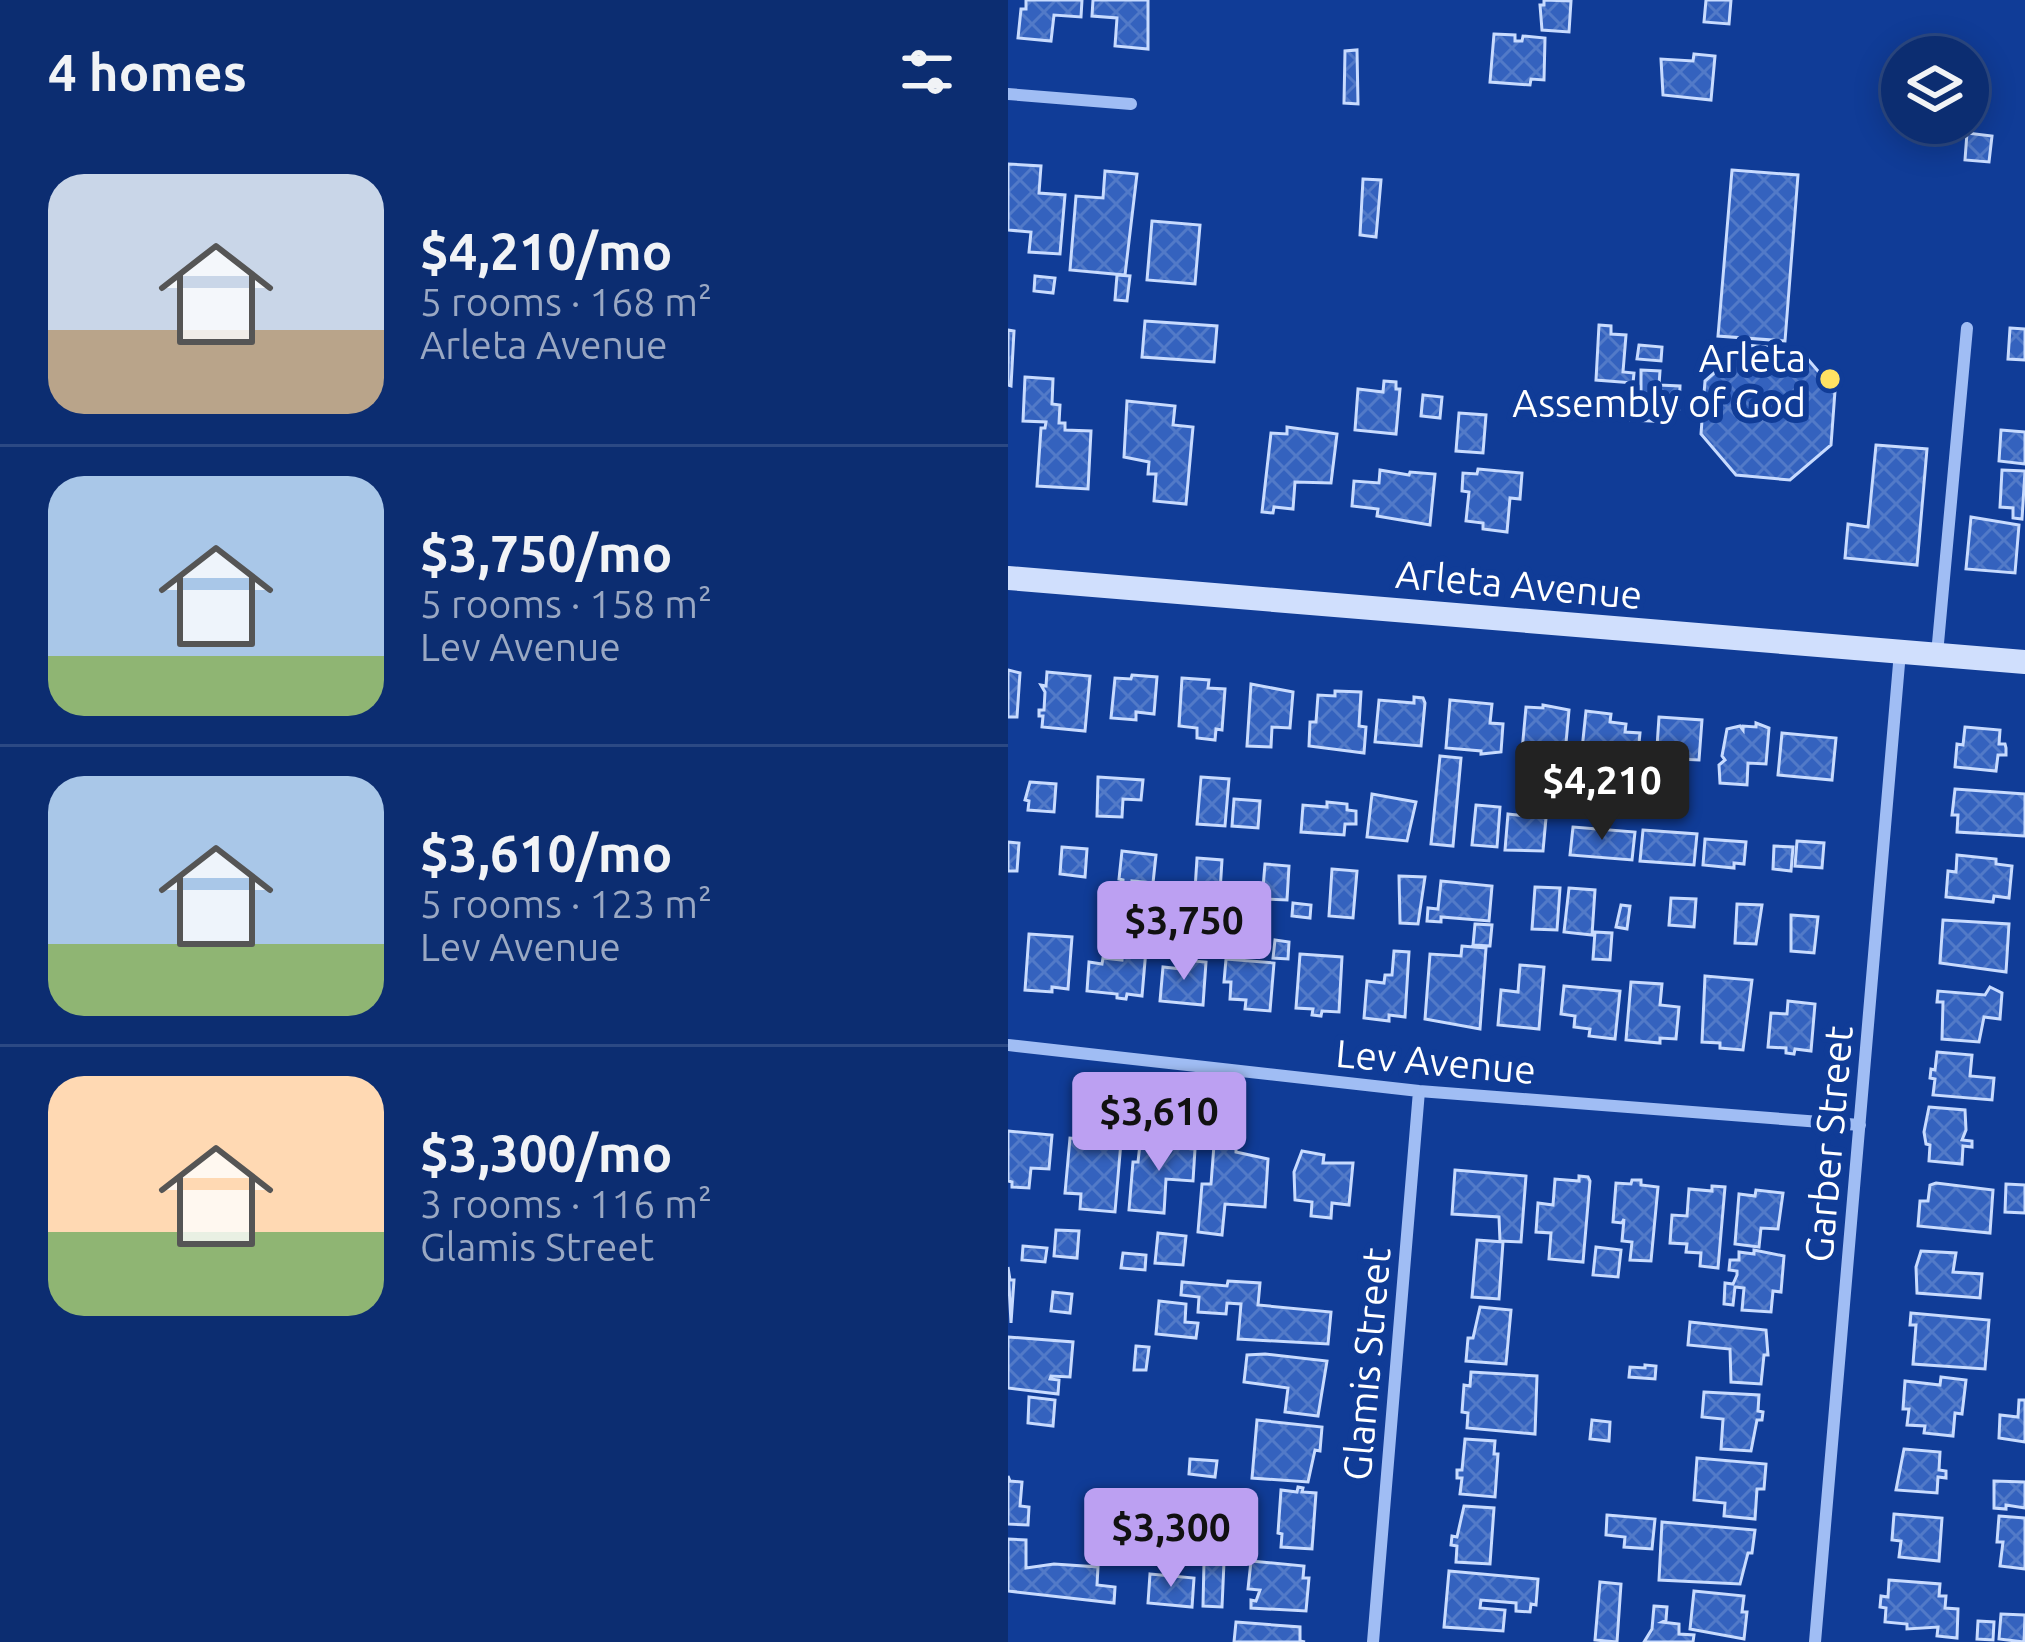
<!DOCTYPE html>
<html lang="en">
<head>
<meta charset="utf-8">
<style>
	:root { --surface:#0c2d71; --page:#1a3979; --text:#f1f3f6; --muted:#9aa8c3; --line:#2c4984; --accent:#bca0f2 }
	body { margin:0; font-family:Ubuntu,sans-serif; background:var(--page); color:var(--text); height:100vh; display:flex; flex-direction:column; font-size:45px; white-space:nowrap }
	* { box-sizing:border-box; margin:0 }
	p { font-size:39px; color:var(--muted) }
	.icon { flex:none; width:66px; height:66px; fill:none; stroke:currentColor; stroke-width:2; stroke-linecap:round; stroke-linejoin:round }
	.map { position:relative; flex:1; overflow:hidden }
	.details { display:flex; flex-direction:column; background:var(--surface); width:1008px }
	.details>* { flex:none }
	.controls { position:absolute; left:873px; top:36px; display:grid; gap:24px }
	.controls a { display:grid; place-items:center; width:108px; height:108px; border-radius:50%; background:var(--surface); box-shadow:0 6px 30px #0003,0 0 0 3px var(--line); font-size:60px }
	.price { position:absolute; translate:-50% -102px; padding:0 27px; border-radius:12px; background:var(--accent); color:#111; font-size:39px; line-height:78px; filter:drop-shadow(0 3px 6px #0008) }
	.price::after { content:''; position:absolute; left:50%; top:72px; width:36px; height:27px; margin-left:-18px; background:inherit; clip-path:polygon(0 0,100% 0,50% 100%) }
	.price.active { background:#222; color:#fff }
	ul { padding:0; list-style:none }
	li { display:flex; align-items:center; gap:36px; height:300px; padding:0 48px }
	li+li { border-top:3px solid var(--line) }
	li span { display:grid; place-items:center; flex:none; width:336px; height:240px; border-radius:36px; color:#555 }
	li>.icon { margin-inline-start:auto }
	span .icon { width:144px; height:144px; fill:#fffc; stroke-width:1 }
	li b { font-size:51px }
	h2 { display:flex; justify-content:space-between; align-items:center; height:144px; padding:0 48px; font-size:51px }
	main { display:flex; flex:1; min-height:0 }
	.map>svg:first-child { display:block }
</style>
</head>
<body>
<main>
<section class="details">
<h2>4 homes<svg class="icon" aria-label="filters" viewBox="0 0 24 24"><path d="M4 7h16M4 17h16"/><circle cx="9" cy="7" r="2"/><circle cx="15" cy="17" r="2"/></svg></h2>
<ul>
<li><span style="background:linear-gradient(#c9d6e8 65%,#b9a48a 0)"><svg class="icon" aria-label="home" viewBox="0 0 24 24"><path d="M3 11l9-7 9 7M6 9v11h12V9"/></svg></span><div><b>$4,210/mo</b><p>5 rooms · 168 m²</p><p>Arleta Avenue</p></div></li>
<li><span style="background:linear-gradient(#a9c7e8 75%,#8fb573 0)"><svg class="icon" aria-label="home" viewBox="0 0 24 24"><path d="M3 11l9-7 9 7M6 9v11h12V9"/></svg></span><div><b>$3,750/mo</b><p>5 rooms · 158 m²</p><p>Lev Avenue</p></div></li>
<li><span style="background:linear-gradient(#a9c7e8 70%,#8fb573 0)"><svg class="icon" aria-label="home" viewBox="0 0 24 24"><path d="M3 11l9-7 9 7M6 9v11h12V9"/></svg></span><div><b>$3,610/mo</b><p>5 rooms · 123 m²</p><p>Lev Avenue</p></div></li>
<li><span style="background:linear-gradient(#ffd9b3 65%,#8fb573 0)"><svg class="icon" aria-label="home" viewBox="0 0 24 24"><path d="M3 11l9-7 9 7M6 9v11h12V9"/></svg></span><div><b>$3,300/mo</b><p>3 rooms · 116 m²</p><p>Glamis Street</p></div></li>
</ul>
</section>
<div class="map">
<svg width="1017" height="1642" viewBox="0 0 1017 1642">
	<defs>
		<pattern id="building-cross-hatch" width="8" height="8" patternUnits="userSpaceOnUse" patternTransform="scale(3)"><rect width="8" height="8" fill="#3462be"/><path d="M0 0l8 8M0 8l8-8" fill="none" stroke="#527ac8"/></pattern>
	</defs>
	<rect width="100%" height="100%" fill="#103c97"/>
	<!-- building -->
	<path fill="url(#building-cross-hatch)" stroke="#c8dbfe" stroke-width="3" d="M18 0H74L73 17 46 15 43 41 10 38 13 9H18Z
		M85 0H140V49L107 46 109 18 84 16Z
		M536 0 563 1 561 32 534 30 532 5H536Z
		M698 0H723L721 24 696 22Z
		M486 34 507 35V41H514L515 36 537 38 536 80 523 79 522 85 482 82Z
		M349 50 350 104 336 103 337 51Z
		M686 54 707 56 703 100 655 95 653 59 685 61Z
		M959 133 984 136 981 162 957 160Z
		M0 164 33 166 31 193 57 195 52 254 21 252 23 232 0 230Z
		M724 170 790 175 777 341 710 336Z
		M97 171 129 174 117 275 62 270 68 196 95 198Z
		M355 179 373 180 368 237 352 235Z
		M144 221 192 225 187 284 139 280Z
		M109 275 122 276 119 301 107 300Z
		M27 276 47 278 45 293 26 291Z
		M137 321 209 326 206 362 134 357Z
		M591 325 603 326V334L618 335 615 372 626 373 625 383 588 380Z
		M1002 328 1017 329V360L1000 359Z
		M0 330 6 331 3 386 0 385Z
		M631 345 654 347 653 361 629 359Z
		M738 345 792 350 827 391 823 445 782 480 728 475 693 434 697 381Z
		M633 370 652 371 651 385 672 386 671 409H662V422L623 420 625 393 633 394Z
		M17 377 45 379 44 404 52 405 51 423H57V430L83 431 80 489 29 486 33 428H37L38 422 15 421Z
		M376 381 388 382V389H392L388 434 347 430 350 389 375 392Z
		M415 395 434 397 432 418 413 416Z
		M119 401 167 406 165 425 185 427 178 504 146 501 148 474H140L141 462 116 457Z
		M451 413 478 415 475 453 448 451Z
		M279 427 329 434 323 483 287 482 285 509 266 507 265 513 254 512 263 433 279 434Z
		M993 430 1017 432V464L991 461Z
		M868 445 919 449 909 565 837 558 840 524 860 527Z
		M470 469 514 473 512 499 502 498 499 532 475 529V523L458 521 461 492 454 491 455 473 469 474Z
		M372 470 401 475 402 472 427 474 422 525 369 516 370 509 344 506 346 481 371 483Z
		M994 470 1017 471 1014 519 1005 518V508L992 507Z
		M963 517 1011 525 1007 573 958 569Z
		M0 670 12 673 9 717H0Z
		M39 672 82 676 77 731 34 727 35 716H31V710H36L37 692 33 685 38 686Z
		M124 675 149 677 146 714 128 712V720L103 718 107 678 123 679Z
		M174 678 201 680 200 688 217 689 214 730 208 729 207 740 189 738V728L171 726Z
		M243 684 285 692 282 728 264 727 263 747 239 746Z
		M327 691 353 692 351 726 358 727 356 753 301 746 302 722H308L310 695 327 696Z
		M406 697 415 698 417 703 413 746 367 742 371 700 406 703Z
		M442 700 484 704 482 723 495 724 493 752 473 754V751L438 748Z
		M535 705 561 710 556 765 513 762 518 707 535 708Z
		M578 711 603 714 602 722 618 724 617 732 632 733 629 764 573 759Z
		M651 717 694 720 691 760 669 759 668 779 647 777Z
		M748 723 761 728 758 764 740 763 739 785 712 783 711 765 717 760 714 756 719 729 732 726 735 730V726L748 727Z
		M957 727 992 730 991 744H997L998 748V755H990L988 771 947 767 949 744 955 745Z
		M774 733 828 738 824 780 770 775Z
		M432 756 453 758 445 846 423 844Z
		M532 765 559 767 554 809 528 807Z
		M90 777 135 780 133 800 115 799 114 817 89 816Z
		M193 777 221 779 217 826 189 824Z
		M22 782 48 784 46 812 20 810 21 801 17 800Z
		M947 789 1017 794V836L949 832 950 815H944Z
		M364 794 408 802 399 841 359 837Z
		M226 799 252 801 250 828 224 826Z
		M319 802 339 804V810L348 811V824H337L336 835 293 832 295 805 319 807Z
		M468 805 492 807 489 847 464 845Z
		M500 814 538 818 535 851 497 850Z
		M565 827 627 832 624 860 562 855Z
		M635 830 689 834 686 865 632 861Z
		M697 839 738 842 736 864 726 863V868L695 865Z
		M789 841 816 843 814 868 787 866Z
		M0 842 11 843 9 871H0Z
		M766 846 785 847 783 871 765 869Z
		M54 847 79 849 77 877 52 874Z
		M114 851 148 855 145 883 124 881V886L115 885V880L111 879Z
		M949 855 988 859V864L1004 866 1001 898 986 896 985 902 938 897 940 871 948 872Z
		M189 858 214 860 211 908 186 906Z
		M257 864 281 866 279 900 254 899Z
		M324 869 349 871 345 918 321 916Z
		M391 876 417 877 410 924 392 923Z
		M433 881 484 886 481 921 433 917V922L419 921 420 908 430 909Z
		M527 887 552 888 549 930 524 929Z
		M561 888 587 890 584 935 556 932Z
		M117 893 146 895 145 913 116 911Z
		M663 898 688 899 686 927 661 925Z
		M285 903 303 905 302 918 284 916Z
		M729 904 754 905 748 944 727 943Z
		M613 905 622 906 619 929 608 927Z
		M783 915 810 917 806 953 783 951Z
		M935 920 1001 924 998 972 932 963Z
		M467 924 484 925 482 946 465 945Z
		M587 932 604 933 602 960 585 959Z
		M21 934 64 937 60 989 44 987V992L17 990Z
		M116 936 139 938 134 996 119 994 118 999 109 998V994L79 991 81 962 94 964 95 958 114 960Z
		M267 940 281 942 280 959 265 958Z
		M454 946 478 948 472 1029 417 1019 422 954 453 956Z
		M386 951 401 952 397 1017 381 1015V1021L356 1018 359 981 376 983 377 975H384Z
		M292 954 334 957 331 1012 314 1011 313 1016 304 1015 305 1009 288 1008Z
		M218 959 266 963 262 1011 237 1009 238 1000 222 999 223 982H216Z
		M174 960 198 962 195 1005 152 1001 155 967 174 969Z
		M512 965 536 967 531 1029 490 1025 493 990 510 992Z
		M697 976 744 980 735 1050 712 1048V1043L694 1042Z
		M623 982 654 984 652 1005 671 1007 668 1039 652 1038V1043L618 1040Z
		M556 986 612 991 607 1039 581 1036 582 1029 566 1027 567 1016 553 1014Z
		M982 987 994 993 992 1019 976 1017 971 1042 934 1039 935 1002H929L930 991 977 995Z
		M780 1001 807 1004 803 1051 787 1049 786 1054 778 1053V1048L760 1047 763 1013 779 1014Z
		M929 1052 964 1055 962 1076 986 1078 984 1100 925 1095 927 1079 922 1078 923 1069 927 1070Z
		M921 1107 957 1110 958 1130 954 1140 964 1141V1147L955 1146 954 1164 921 1161 922 1145 918 1144 916 1132Z
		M0 1131 44 1135 41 1169 23 1168 21 1188 4 1187V1182L0 1181Z
		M101 1136H110L113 1142 107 1212 72 1209 73 1194 57 1193 62 1138 100 1141Z
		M146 1140 175 1143V1148L187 1149 185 1181 158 1179 156 1213 121 1210 125 1162H130L132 1144 145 1145Z
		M206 1145 228 1147V1152L260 1159 257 1207 217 1204 214 1235 190 1232 194 1184H203Z
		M294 1151 316 1155 315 1163H345L341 1205 324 1203 323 1218 303 1216 304 1202 287 1200 286 1172Z
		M447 1170 518 1176 513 1242 492 1241 491 1217 444 1214Z
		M571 1176 580 1177 582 1181 575 1262 541 1259 543 1233 528 1232 530 1203 545 1205 547 1179 571 1181Z
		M624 1180H633V1185L650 1187 643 1261 622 1260 624 1242 614 1241 616 1219 614 1223 605 1222 608 1183 623 1184Z
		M928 1183 985 1190 982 1233 910 1226 912 1201H920L922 1185Z
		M998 1184 1017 1185V1213L997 1212Z
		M704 1186 717 1187 710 1268 692 1266 693 1253 678 1252 679 1244 662 1243 664 1215 679 1216 681 1189 704 1191Z
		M748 1190 775 1193 770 1229 753 1228 751 1247 727 1244 731 1194 747 1196Z
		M48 1230 71 1231 69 1258 46 1256Z
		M150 1233 178 1236 175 1265 147 1263Z
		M469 1240 495 1242 491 1299 464 1297Z
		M15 1246 39 1248 37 1262 14 1260Z
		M588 1247 613 1250 610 1277 585 1275Z
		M746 1250 776 1256 773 1292 765 1291 763 1312 734 1310 736 1288 727 1287 725 1305 716 1304 717 1283 725 1284 729 1275V1271L721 1270 722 1260H731V1252L746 1254Z
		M913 1251 948 1253 945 1272 974 1274 972 1298 909 1293 908 1267Z
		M115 1253 138 1255 137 1270 113 1268Z
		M0 1267 2 1280H6L3 1323Z
		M220 1281 252 1283 250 1305 323 1312 320 1344 230 1339 233 1304 219 1303 218 1314 190 1312 191 1297 173 1295 174 1282 219 1286Z
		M45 1292 64 1294 62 1313 43 1311Z
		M151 1301 178 1304 177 1322 190 1323 188 1338 148 1334Z
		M472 1307 503 1310 498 1364 458 1361 460 1338H465Z
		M903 1313 981 1320 977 1369 905 1364 908 1325H902Z
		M682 1322 758 1330 760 1355H756L753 1384 723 1382 722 1349 680 1345Z
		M0 1337 65 1342 62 1377 43 1376 42 1379 51 1380 50 1394 0 1388Z
		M128 1346 141 1347 138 1370H126Z
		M257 1354 319 1361 310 1416 277 1412 280 1388 236 1382 239 1355Z
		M637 1365 648 1366 647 1379 621 1377 622 1367 637 1368Z
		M463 1372 529 1376 527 1434 459 1428 460 1413 454 1412 456 1385 462 1386Z
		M933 1377 958 1380 954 1414 947 1413 945 1436 916 1433 917 1426 899 1425 901 1409H895L897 1381 932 1385Z
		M696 1392 751 1395 750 1411 755 1412 754 1420H749L743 1451 713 1449 715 1419 694 1417Z
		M21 1397 47 1400 45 1426 20 1423Z
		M1011 1400H1017V1442L991 1438 992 1415 1010 1417Z
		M249 1420 314 1427 312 1451 307 1450 300 1482 244 1478Z
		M584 1420 602 1422 601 1441 582 1439Z
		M457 1439 487 1441 486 1454H490L487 1497 452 1494 454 1478H449V1470H454Z
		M896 1449 932 1452 931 1470 938 1471V1478L930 1477 929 1493 888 1490Z
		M689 1458 758 1464 756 1489H749L747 1519 716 1516 717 1503 686 1500Z
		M182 1459 209 1461 207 1477 181 1474Z
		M0 1476 2 1481 14 1482 12 1506 21 1507 20 1525 0 1524Z
		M986 1481 1017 1482V1508L998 1505V1509L986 1508Z
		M290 1487 295 1488 294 1492 308 1493 304 1549 273 1547 274 1534 270 1533 273 1490 289 1492Z
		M456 1506 486 1508 482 1564 448 1562 449 1546 443 1545 444 1536 449 1537Z
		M886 1514 934 1518 931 1561 891 1557 893 1541 884 1540Z
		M599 1515 647 1519 644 1549 616 1547 617 1537 598 1535Z
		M991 1516 1017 1518V1569L992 1566 995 1542H989Z
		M654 1522 747 1530 744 1553H740L732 1584 651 1580Z
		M0 1539 18 1540V1568L46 1564 90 1567 89 1585 107 1587 106 1603 0 1591Z
		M243 1561 296 1566 295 1578H301L298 1611 243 1608V1600L248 1601 252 1590 240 1589Z
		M196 1562H216L214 1607 195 1606Z
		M441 1571 530 1579 528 1605 523 1604 522 1612 508 1611V1603L473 1600 472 1608 497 1610 495 1631 436 1627Z
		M142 1574 186 1578 184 1607 140 1603Z
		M881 1580 932 1584 931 1596H938L937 1608 950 1609 949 1638 929 1636 930 1627 899 1629V1624L877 1622 878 1608 872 1607 873 1596 880 1597Z
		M592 1582 613 1584 609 1642 587 1640Z
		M686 1591 736 1596 734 1612H739L736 1639 682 1629Z
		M646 1606 659 1607 658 1620 654 1622 671 1624V1634L686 1635 685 1642H636L644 1629Z
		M993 1614 1017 1615 1016 1642 991 1639Z
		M970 1621 986 1622 985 1640 969 1639Z
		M228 1622 292 1627V1641L297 1642H226Z"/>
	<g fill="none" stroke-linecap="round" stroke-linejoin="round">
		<!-- minor -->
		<path stroke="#a0bdf4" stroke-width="12" d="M0 94 123 104
			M929 654 959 328
			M0 1045 411 1091 852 1125
			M365 1642 411 1091
			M807 1642 892 652"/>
		<!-- secondary -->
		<path stroke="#d0dffd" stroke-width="24" d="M0 578 1017 662"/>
	</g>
	<!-- markers -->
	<circle fill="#ffe263" stroke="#103c97" stroke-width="4.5" cx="822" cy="379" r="12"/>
	<g text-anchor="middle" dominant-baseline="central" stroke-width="12" stroke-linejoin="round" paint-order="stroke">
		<!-- poi labels -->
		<g font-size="39" fill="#fff" stroke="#103c97" text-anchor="end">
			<text x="798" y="357">Arleta<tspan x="798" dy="45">Assembly of God</tspan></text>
		</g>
		<!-- street labels -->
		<g font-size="39" fill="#fff" stroke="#103c97">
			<text transform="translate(511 584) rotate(5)">Arleta Avenue</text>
			<text transform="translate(428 1061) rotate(5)">Lev Avenue</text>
			<text transform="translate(820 1144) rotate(-85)">Garber Street</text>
			<text transform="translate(358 1364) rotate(-85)">Glamis Street</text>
		</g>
	</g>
</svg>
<div class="controls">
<a><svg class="icon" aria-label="layers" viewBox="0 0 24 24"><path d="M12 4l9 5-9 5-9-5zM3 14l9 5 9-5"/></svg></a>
</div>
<b class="price active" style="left:594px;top:843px">$4,210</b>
<b class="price" style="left:176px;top:983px">$3,750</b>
<b class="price" style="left:151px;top:1174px">$3,610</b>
<b class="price" style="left:163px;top:1590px">$3,300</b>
</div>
</main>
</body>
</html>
